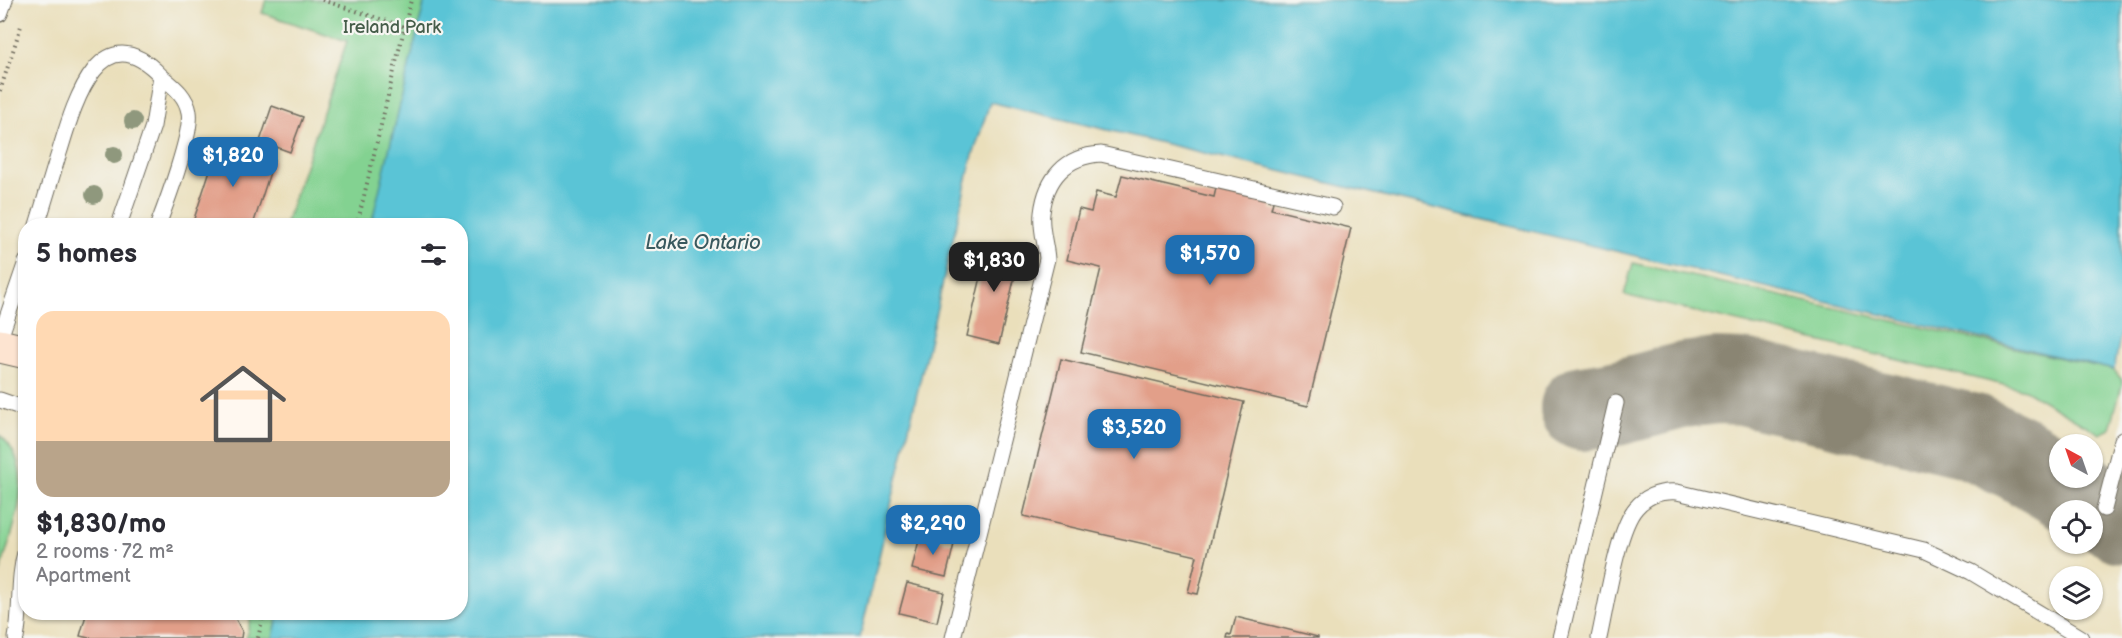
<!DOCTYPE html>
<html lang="en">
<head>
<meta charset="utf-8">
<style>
	:root { --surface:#fff; --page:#f2f2f3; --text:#2b2b33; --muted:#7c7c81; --accent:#1f6fb2 }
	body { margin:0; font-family:"Balsamiq Sans",sans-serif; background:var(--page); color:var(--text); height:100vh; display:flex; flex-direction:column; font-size:22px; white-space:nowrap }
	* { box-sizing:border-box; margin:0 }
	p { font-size:20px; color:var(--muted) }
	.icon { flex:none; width:33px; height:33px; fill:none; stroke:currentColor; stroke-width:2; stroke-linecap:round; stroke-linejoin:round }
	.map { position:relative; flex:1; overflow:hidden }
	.details { position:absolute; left:18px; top:218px; width:450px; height:402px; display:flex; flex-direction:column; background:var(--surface); border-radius:24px; box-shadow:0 2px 4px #0004 }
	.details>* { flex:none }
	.needle { width:39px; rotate:320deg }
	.fabs { position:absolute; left:2049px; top:434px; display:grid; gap:12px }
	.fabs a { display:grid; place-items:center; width:54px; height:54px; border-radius:50%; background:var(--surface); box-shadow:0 2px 4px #0004; font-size:30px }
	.price { position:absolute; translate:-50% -51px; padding:0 14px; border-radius:12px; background:var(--accent); color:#fff; font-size:20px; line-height:39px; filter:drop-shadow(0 2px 3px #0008) }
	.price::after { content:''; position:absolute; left:50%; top:36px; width:18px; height:14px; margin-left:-9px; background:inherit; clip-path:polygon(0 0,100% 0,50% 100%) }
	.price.active { background:#222; color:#fff }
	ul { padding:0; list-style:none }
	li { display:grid; align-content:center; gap:12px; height:318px; padding:0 18px }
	li span { display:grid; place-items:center; height:186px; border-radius:18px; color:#555 }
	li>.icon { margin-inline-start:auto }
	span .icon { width:108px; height:108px; fill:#fffc; stroke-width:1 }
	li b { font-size:26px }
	h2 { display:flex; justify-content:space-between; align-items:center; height:72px; padding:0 18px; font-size:26px }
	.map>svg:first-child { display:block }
</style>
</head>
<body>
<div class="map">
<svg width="2122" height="638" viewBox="0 0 2122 638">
	<rect width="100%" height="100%" fill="#f6f6f2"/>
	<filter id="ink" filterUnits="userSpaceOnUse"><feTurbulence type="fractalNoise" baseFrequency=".0167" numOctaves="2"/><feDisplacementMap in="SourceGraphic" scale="12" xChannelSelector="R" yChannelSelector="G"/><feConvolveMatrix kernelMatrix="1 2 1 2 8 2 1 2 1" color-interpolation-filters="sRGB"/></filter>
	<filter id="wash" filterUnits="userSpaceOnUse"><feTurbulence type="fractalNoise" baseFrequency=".008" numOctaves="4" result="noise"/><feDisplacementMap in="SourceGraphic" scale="24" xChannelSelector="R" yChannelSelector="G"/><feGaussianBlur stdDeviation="1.35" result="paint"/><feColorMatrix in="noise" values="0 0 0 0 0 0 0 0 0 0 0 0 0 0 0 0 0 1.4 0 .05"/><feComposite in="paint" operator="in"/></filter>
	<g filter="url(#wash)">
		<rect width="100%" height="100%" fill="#eadfbb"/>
		<!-- green -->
		<path fill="#83d291" stroke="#577e5e" stroke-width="1.5" d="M266 0H425L372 225H285L347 41 262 13Z
			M1633 263 2114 370 2122 380V385L2110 429 2100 434 2025 390 1624 295Z
			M0 435C40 471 12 529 0 573Z
			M252 612H279L273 638H246Z"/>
		<!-- water -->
		<path fill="#5ac4d6" stroke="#427880" stroke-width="1.5" d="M425 0H2122V328L2114 370 990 102 971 162 860 638H273L279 612H460V225H371Z"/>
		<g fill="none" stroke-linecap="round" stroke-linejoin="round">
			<!-- taxiway -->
			<path stroke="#8a8573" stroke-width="86" d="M1583 408 1616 403 1684 385 1717 381 1743 382 1773 389 1971 436 2018 458 2122 520"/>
		</g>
		<g id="blocks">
			<!-- building -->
			<path fill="#e29f89" d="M272 106 303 117 290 152 260 141Z
				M219 143 274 160 253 225H192Z
				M1122 175 1214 197 1217 184 1274 198 1271 209 1351 228 1308 406 1081 352 1101 268 1067 260 1079 209 1091 212 1096 192 1116 197Z
				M989 243 1021 250 999 344 967 336Z
				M1061 359 1244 402 1198 594 1188 592 1197 556 1023 516Z
				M920 536 954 544 946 577 912 569Z
				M907 583 944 592 937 622 899 613Z
				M78 612H232L242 631 241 638H89L80 636 86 615Z
				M1236 617 1318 637V638H1227L1228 634 1231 635Z"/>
		</g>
	</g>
	<g filter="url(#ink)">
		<use href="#blocks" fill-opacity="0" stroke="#6e6a5d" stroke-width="1.5"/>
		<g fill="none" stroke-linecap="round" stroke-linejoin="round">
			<defs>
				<path id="lane" d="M0 14 5 0
					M37 225C45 200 52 175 60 150 74 104 100 12 161 76L153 126 119 225
					M158 225C166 204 193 132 189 112 186 95 173 86 161 76
					M0 338 26 262
					M0 400 26 409
					M2104 509 2122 440
					M16 638C22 608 17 579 26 549
					M953 638 1047 259C1046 244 1040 228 1042 213 1046 178 1066 156 1101 154L1333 207
					M1560 638 1616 403
					M1599 638C1606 608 1617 529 1636 508 1647 495 1661 491 1677 492L1924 550 1971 572 2081 638"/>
				<path id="secondary" d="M0 346 26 352"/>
			</defs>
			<!-- lane casing -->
			<use href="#lane" stroke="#6e6a5d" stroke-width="17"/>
			<!-- secondary casing -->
			<use href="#secondary" stroke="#6e6a5d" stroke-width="35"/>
			<!-- path -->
			<path stroke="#6e6a5d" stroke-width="4" stroke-dasharray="1.5 4.5" stroke-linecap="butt" d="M322 0 405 27
				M0 91 21 26
				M357 225 411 0
				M258 638 264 612"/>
			<!-- lane -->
			<use href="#lane" stroke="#fff" stroke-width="15"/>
			<!-- secondary -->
			<use href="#secondary" stroke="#fde4d1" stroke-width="33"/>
		</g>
		<!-- trees -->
		<g fill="#8f987d">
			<circle cx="133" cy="121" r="9"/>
			<circle cx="114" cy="155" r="9"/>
			<circle cx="94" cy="195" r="9"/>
		</g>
	</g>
	<g text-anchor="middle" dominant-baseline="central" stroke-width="4.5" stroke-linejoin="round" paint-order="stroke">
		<!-- park labels -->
		<g font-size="18" fill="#455d4a" stroke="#f6f6f2">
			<text x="392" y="27">Ireland Park</text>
		</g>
		<!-- water labels -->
		<g font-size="20" font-style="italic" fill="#39595e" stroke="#f6f6f2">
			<text x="703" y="243">Lake Ontario</text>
		</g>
	</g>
</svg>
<div class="fabs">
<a><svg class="needle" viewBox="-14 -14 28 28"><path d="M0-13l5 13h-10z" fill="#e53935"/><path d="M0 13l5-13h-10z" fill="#7c7c81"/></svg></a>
<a><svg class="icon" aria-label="locate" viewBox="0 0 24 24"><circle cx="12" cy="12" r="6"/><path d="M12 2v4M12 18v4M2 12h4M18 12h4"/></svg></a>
<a><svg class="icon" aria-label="layers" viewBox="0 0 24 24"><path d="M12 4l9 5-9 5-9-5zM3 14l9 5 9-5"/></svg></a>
</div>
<b class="price" style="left:233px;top:188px">$1,820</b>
<b class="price" style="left:1210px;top:286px">$1,570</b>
<b class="price active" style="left:994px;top:293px">$1,830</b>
<b class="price" style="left:1134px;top:460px">$3,520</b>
<b class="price" style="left:933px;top:556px">$2,290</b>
<section class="details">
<h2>5 homes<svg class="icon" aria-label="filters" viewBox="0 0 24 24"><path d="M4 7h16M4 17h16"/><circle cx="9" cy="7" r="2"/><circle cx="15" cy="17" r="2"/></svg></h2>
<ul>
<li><span style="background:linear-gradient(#ffd9b3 70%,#b9a48a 0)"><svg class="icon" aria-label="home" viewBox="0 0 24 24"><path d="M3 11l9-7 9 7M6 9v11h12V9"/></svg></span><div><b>$1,830/mo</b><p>2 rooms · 72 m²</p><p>Apartment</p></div></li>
</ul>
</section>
</div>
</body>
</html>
